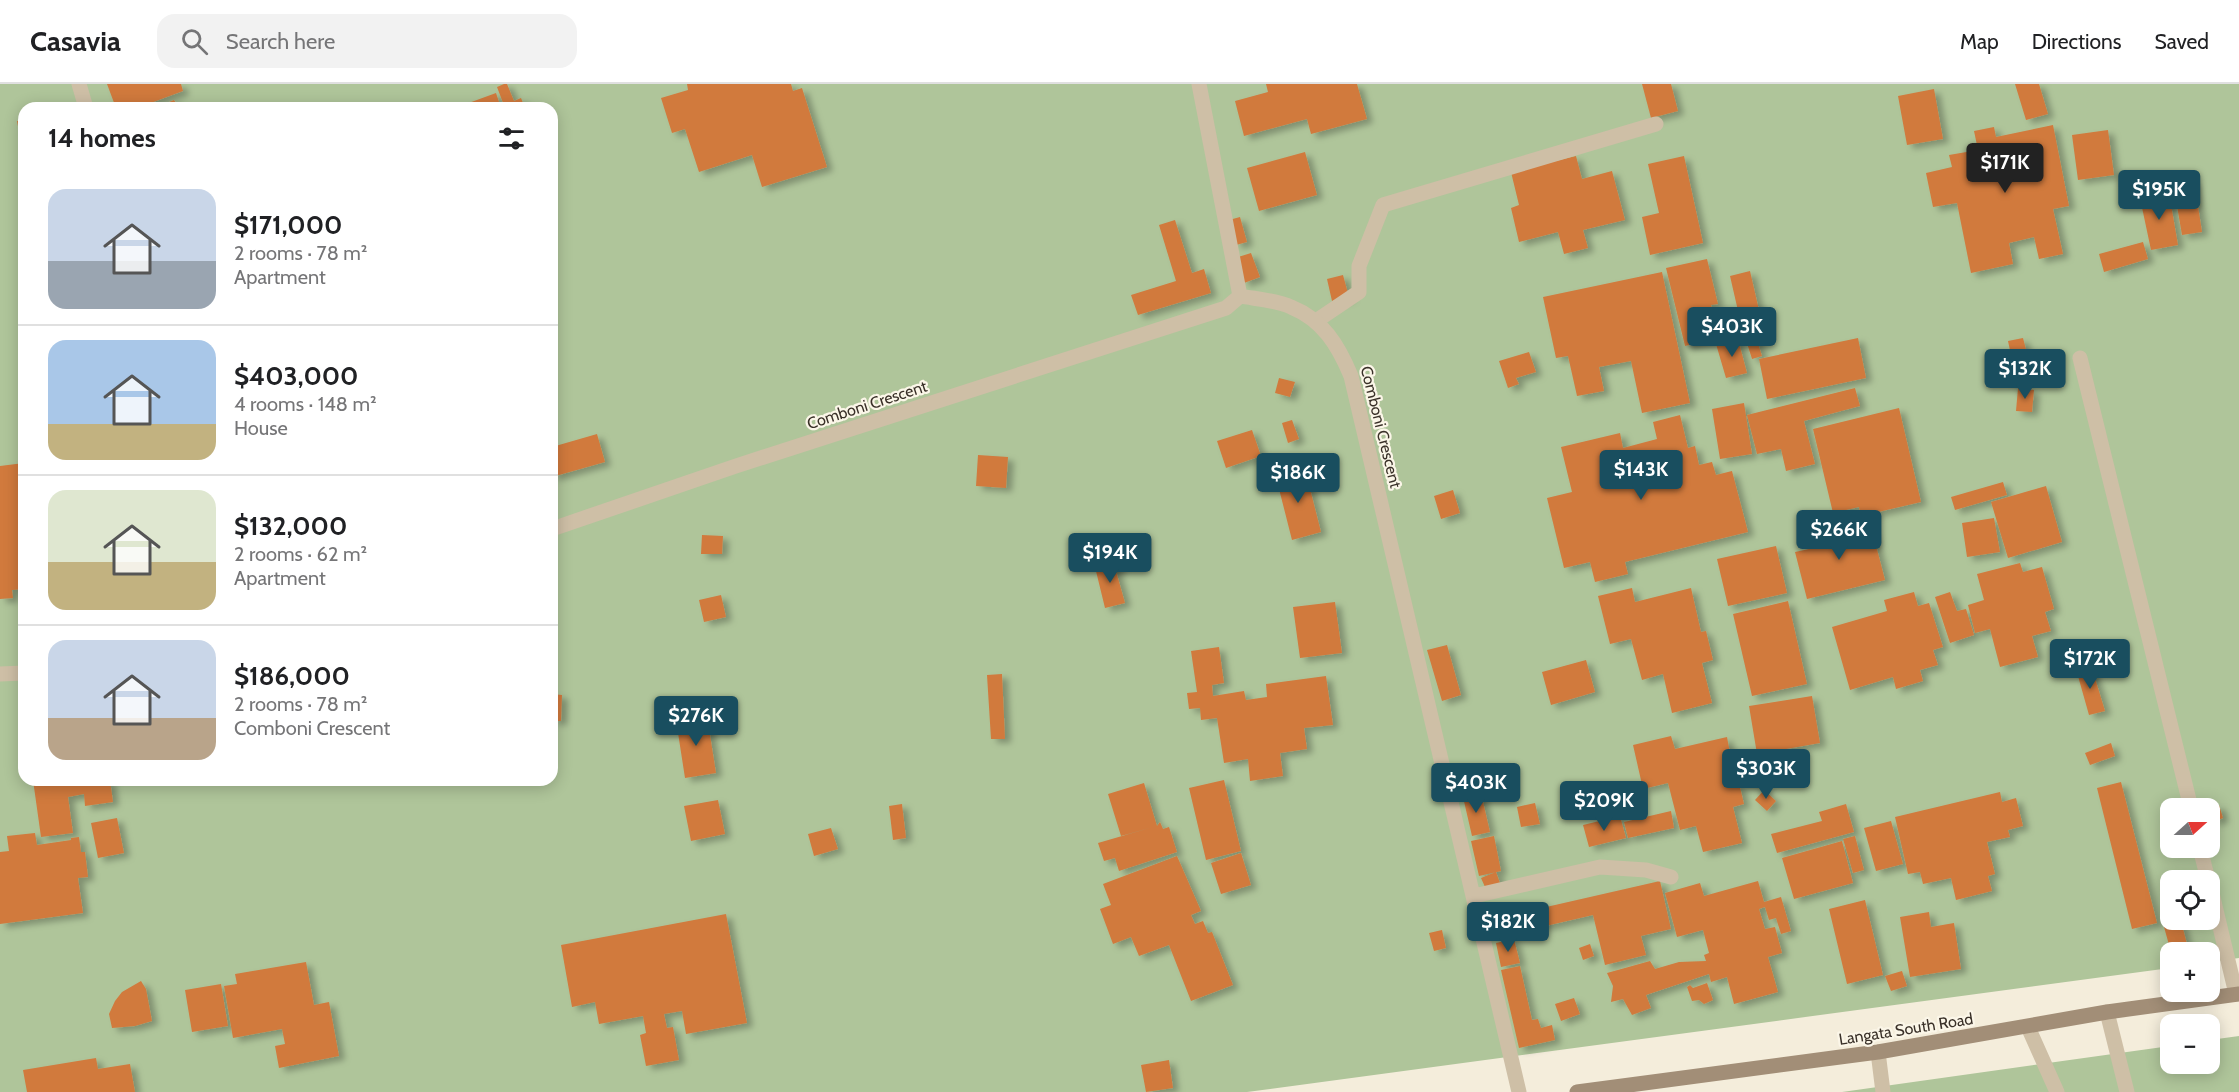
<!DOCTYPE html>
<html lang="en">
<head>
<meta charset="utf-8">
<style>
	:root { --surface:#fff; --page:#f2f2f2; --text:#202124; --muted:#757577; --line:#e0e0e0; --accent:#194e5f }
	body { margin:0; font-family:Cabin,sans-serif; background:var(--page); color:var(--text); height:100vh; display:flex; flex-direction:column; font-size:22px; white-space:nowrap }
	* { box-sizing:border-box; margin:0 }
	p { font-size:20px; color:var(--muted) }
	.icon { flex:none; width:33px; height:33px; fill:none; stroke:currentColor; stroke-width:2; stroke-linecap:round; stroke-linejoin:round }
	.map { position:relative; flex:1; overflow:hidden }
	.details { position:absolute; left:18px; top:18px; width:540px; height:684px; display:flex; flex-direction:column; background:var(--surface); border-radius:18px; box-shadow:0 3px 15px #0003 }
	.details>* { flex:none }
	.needle { width:39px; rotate:69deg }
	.tools { position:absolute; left:2160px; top:714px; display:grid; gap:12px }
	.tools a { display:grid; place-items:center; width:60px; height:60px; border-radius:12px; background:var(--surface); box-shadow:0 3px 15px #0003; font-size:30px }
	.price { position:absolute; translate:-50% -51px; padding:0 14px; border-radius:6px; background:var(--accent); color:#fff; font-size:20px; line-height:39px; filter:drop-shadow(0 2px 3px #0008) }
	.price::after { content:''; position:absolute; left:50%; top:36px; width:18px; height:14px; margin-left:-9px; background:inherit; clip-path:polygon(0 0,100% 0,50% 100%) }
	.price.selected { background:#222; color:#fff }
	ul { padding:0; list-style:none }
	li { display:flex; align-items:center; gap:18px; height:150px; padding:0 30px }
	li+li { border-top:2px solid var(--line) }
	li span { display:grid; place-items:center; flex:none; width:168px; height:120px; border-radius:18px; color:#555 }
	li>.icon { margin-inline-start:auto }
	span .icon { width:72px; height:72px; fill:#fffc; stroke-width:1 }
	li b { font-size:26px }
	h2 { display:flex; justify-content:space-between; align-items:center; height:72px; padding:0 30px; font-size:26px }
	header { display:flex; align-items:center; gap:36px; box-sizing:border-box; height:84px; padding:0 30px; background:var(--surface); border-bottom:2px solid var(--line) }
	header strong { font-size:28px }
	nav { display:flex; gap:33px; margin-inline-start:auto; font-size:21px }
	.search { width:420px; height:54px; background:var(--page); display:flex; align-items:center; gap:15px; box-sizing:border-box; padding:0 21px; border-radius:18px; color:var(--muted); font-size:22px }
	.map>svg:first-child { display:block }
</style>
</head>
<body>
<header>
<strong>Casavia</strong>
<div class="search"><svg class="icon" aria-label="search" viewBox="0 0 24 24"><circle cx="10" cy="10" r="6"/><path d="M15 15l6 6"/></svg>Search here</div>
<nav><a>Map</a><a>Directions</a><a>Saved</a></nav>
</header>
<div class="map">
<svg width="2239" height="1008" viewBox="0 0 2239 1008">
	<defs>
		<filter id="shadow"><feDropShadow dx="6" dy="4" stdDeviation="3" flood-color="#0004"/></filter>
	</defs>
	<rect width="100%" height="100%" fill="#f4eddb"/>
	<!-- green -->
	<path fill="#afc59a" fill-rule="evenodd" d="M0 0H2239V874L2210 878V868H2170V884L1247 1008H0ZM24 24H552V696H24ZM2170 724H2210V764H2170ZM2170 796H2210V836H2170Z
		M2239 952V1008H1842L2170 962V980H2210V956Z"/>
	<!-- building -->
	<path fill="#d17a3d" filter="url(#shadow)" d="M107 0H181L183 7 137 24H116Z
		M504 0H507L514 17 521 14 525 24H505L497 3Z
		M687 0H791L793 7 802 4 827 83 762 103 752 71 699 88 685 45 672 49 661 14 688 6Z
		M1266 0H1357L1367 35 1311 50 1307 35 1244 52 1235 17 1268 8Z
		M1642 0H1671L1678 27 1651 34Z
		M2015 0H2039L2048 30 2026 36Z
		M1934 5 1943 55 1907 61 1898 12Z
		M496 9 501 24H455Z
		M174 16 179 24H169L167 19Z
		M24 36V58H21L17 37Z
		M2053 41 2069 122 2053 125 2063 170 2039 175 2034 153 2009 159 2013 180 1971 189 1957 119 1933 123 1926 89 1952 83 1949 71 1978 66 1974 47 1994 43 1996 53Z
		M2108 46 2114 91 2078 96 2072 51Z
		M1305 68 1317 111 1259 127 1247 84Z
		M1576 72 1582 95 1612 87 1625 136 1583 146 1588 164 1564 170 1558 148 1519 158 1511 124 1519 121 1511 88Z
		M1684 72 1703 159 1650 171 1642 133 1659 129 1648 80Z
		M2194 96 2202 148 2182 151 2173 99Z
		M2169 109 2178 161 2151 166 2140 114Z
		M1240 133 1247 158 1236 161 1229 136Z
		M1175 136 1192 189 1204 185 1211 209 1138 231 1131 211 1176 197 1159 141Z
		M2143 158 2148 175 2104 188 2099 170Z
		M1251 169 1260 193 1244 199 1235 174Z
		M1707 175 1718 220 1711 221 1719 254 1685 262 1666 184Z
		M1750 187 1764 248 1744 253 1730 192Z
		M1662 188 1690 319 1642 329 1631 277 1599 283 1604 307 1577 312 1568 272 1556 274 1543 213Z
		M1343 191 1349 213 1332 217 1327 195Z
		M1756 253 1762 272 1752 275 1746 256Z
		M1858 254 1866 294 1767 315 1759 275Z
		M2023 254 2033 292 2008 298 2004 278 2012 276 2008 257Z
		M1738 255 1747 289 1726 294 1716 260Z
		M1529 268 1536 288 1516 294 1519 300 1508 304 1499 277Z
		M1279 294 1295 298 1290 313 1275 309Z
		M1855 304 1860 322 1804 337 1815 380 1786 387 1781 365 1757 370 1747 331Z
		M2018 304 2034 306 2032 328 2016 327Z
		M1744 319 1752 370 1720 375 1712 325Z
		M1899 324 1921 418 1861 432 1859 423 1833 429 1813 345Z
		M1680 331 1688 364 1695 362 1699 381 1712 378 1716 391 1732 387 1748 448 1625 478 1628 490 1595 498 1590 478 1564 484 1547 414 1572 408 1561 363 1620 349 1623 364 1657 355 1653 338Z
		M1292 336 1299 355 1288 359 1282 339Z
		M1252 346 1261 372 1226 384 1217 357Z
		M597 350 605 378 552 393V363Z
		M978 371 1008 373 1006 404 976 402Z
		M1299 371 1302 383 1288 387 1286 374Z
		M24 379V505L12 506 13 514 0 515V382Z
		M1305 385 1321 448 1292 456 1276 393Z
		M2003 398 2007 411 1955 426 1951 413Z
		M2046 402 2062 458 2008 474 1991 418Z
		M1453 406 1460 429 1441 435 1434 412Z
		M1994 434 2000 468 1967 473 1962 439Z
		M1867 440 1868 447 1872 446 1885 496 1807 515 1795 468 1809 465 1807 456 1810 455 1809 449 1826 445 1828 450Z
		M702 451 723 452 722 470H701Z
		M1776 462 1787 509 1728 522 1717 475Z
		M1106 467 1108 477 1096 481 1094 470Z
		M1118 477 1120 485 1116 487 1125 519 1105 524 1095 483Z
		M2020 479 2023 488 2042 483 2054 525 2045 528 2051 547 2032 552 2038 573 2000 583 1990 545 1975 549 1968 521 1984 516 1977 490Z
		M1632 504 1635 518 1691 504 1701 548 1706 547 1713 576 1702 579 1712 619 1672 629 1663 590 1642 596 1631 555 1610 560 1598 512Z
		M1914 508 1918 522 1929 519 1943 563 1933 566 1938 581 1920 586 1923 597 1896 605 1893 593 1850 606 1832 543 1887 527 1884 516Z
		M1950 508 1957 527 1966 525 1974 551 1950 559 1935 513Z
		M721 511 726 533 704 538 699 516Z
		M1788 517 1807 600 1752 612 1733 530Z
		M1335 518 1342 569 1300 574 1293 523Z
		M1447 561 1461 611 1442 617 1427 566Z
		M1219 563 1224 599 1212 601 1213 612 1244 607 1246 616 1267 613 1266 600 1326 592 1333 641 1304 644 1307 665 1280 669 1283 692 1250 697 1248 675 1224 679 1217 634 1201 636 1200 624 1189 625 1187 609 1197 608 1191 567Z
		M1586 576 1595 608 1551 621 1542 588Z
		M2091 581 2105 627 2089 631 2076 585Z
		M1002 590 1005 655H991L987 591Z
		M552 610 562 611 561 637H552Z
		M1812 612 1820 659 1757 670 1749 622Z
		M707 632 716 689 685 694 676 636Z
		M1671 652 1675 665 1727 653 1730 669 1723 670 1730 701 1739 699 1744 720 1733 723 1742 759 1703 768 1696 742 1680 746 1668 699 1643 705 1633 661Z
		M2111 659 2115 672 2090 681 2085 669Z
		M1752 667 1758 697 1744 700 1742 687 1735 688 1732 671Z
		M33 696H110L113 718 85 722 84 710 68 713 73 749 41 753Z
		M1224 696 1241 767 1206 776 1189 704Z
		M2121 698 2157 839 2132 845 2097 704Z
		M1144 699 1157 742 1160 738 1163 745 1169 743 1177 768 1119 787 1115 774 1104 777 1098 759 1153 743 1121 752 1108 710Z
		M1764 706 1776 717 1767 727 1755 716Z
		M2000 708 2002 718 2016 714 2023 742 2008 746 2010 753 1987 758 1995 790 1988 792 1992 807 1956 816 1951 794 1923 800 1920 788 1908 790 1895 733Z
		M1481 709 1490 748 1472 752 1463 713Z
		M718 716 725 750 691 757 684 722Z
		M1535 719 1540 740 1521 743 1517 723Z
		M902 720 906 754 893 756 889 722Z
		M1846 720 1854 748 1777 769 1771 750 1822 737 1819 728Z
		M2219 721 2223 734 2213 738 2210 724Z
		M1671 727 1674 744 1628 754 1624 738Z
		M1620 732 1626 754 1589 763 1583 741Z
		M117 734 124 769 98 774 91 739Z
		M1891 737 1903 780 1876 787 1864 744Z
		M831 744 838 765 814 772 808 750Z
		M35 749 37 761 71 756V754L79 753 81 768H85L88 793 78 794 83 829 0 840V768L9 767 7 752Z
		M1494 752 1501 787 1479 792 1471 757Z
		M1855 752 1864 786 1853 789 1843 755Z
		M1842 757 1853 799 1794 815 1782 774Z
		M1241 769 1251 801 1221 810 1211 779Z
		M1177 772 1201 827 1191 831 1195 840 1203 837 1208 849 1212 848 1233 901 1191 917 1169 861 1139 872 1131 853 1113 860 1100 825 1111 821 1103 800Z
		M1496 788 1500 799 1485 803 1481 794Z
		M1660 797 1671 845 1641 852 1646 871 1605 881 1593 831 1498 853 1494 835Z
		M1758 797 1764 818 1781 813 1791 847 1781 850 1776 834 1769 836 1765 823 1759 825 1765 845 1775 843 1782 869 1768 873 1778 908 1734 920 1727 893 1711 898 1709 890 1646 911 1651 924 1632 931 1623 915 1611 918 1613 902 1607 889 1650 877 1655 885 1679 878 1706 877 1704 871 1709 869 1703 846 1677 853 1665 809 1700 799 1704 812Z
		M1865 816 1883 891 1847 900 1829 825Z
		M1929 828 1931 843 1954 839 1961 885 1910 893 1900 833Z
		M726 830 747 939 686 950 682 927 664 930 667 944 673 943 679 976 646 982 640 951 646 949 643 932 599 940 595 918 572 923 561 861Z
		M2181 837 2188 864 2171 868 2164 843Z
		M1442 846 1446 864 1434 867 1429 849Z
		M1514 855 1520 879 1501 883 1496 859Z
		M1590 860 1594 872 1583 876 1579 864Z
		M306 878 314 921 329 918 339 972 279 984 275 962 285 960 282 945 233 954 224 902 237 900 235 890Z
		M1520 882 1532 936 1538 935 1541 944 1552 941 1555 956 1519 964 1501 886Z
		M1902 887 1907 902 1891 907 1885 892Z
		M141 897 146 905 152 937 135 942 112 944 109 930 115 917 122 908Z
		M1707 899 1713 916 1704 920 1699 916 1692 917 1687 903 1690 901 1693 904Z
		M221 900 228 942 192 948 185 906Z
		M1574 914 1580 930 1561 937 1555 920Z
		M96 974 98 985 130 980 135 1008H27L23 986Z
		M1169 976 1173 1004 1146 1008 1141 981Z"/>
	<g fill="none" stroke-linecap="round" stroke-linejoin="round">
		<!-- lane -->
		<path stroke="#cebfa6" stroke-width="15" d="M1316 237 1359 208V182L1383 121 1656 40
			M2080 274 2191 724
			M2200 764 2208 796
			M2210 801 2236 910
			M2107 928 2127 1008
			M1878 968 1883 1008"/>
		<!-- street -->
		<path stroke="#cebfa6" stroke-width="15" d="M79 0 86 24
			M1199 0 1240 212
			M552 445 736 382 1226 224 1240 212C1256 215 1276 216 1291 223 1323 236 1338 261 1351 292L1519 1008
			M0 590 24 589
			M1474 812 1600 783 1646 786 1671 793
			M2028 943 2057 1008"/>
		<!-- secondary -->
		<path stroke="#a28e77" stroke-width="15" d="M1577 1008 1878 968 2107 928 2239 910"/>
	</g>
	<g text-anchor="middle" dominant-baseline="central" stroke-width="4.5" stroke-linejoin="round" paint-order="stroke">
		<!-- street labels -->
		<g font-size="16" fill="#393028" stroke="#fbf6e8">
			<text transform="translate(867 321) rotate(-18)">Comboni Crescent</text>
			<text transform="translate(1381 343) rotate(76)">Comboni Crescent</text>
			<text transform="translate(1906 945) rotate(-9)">Langata South Road</text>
		</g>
	</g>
</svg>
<div class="tools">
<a><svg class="needle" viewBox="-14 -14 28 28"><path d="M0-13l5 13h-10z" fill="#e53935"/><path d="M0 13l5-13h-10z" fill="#757577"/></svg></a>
<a><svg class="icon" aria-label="locate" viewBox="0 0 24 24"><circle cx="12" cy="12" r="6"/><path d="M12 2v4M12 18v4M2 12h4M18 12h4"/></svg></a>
<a>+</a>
<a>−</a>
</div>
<b class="price selected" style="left:2005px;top:110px">$171K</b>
<b class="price" style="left:2159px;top:137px">$195K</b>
<b class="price" style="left:1732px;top:274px">$403K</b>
<b class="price" style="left:2025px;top:316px">$132K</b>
<b class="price" style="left:1641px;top:417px">$143K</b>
<b class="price" style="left:1298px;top:420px">$186K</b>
<b class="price" style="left:1839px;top:477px">$266K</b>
<b class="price" style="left:1110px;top:500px">$194K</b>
<b class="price" style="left:2090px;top:606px">$172K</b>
<b class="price" style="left:696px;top:663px">$276K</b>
<b class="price" style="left:1766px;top:716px">$303K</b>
<b class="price" style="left:1476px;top:730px">$403K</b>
<b class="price" style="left:1604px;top:748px">$209K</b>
<b class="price" style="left:1508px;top:869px">$182K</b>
<section class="details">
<h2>14 homes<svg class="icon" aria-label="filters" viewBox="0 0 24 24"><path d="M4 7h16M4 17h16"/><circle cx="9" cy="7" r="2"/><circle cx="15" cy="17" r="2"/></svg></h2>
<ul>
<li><span style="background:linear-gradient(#c9d6e8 60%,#9aa5b1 0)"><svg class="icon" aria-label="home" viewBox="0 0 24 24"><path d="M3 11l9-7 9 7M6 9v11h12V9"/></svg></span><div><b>$171,000</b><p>2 rooms · 78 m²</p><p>Apartment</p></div></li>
<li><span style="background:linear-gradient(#a9c7e8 70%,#c2b280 0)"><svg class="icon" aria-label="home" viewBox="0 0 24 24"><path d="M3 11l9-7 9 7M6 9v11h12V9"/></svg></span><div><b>$403,000</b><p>4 rooms · 148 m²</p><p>House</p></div></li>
<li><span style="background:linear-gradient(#dfe7d0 60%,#c2b280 0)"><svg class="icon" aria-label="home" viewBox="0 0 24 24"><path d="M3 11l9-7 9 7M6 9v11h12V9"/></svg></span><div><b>$132,000</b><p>2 rooms · 62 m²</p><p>Apartment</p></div></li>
<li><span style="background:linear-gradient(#c9d6e8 65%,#b9a48a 0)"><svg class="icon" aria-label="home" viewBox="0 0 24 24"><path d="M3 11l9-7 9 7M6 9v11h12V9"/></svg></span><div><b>$186,000</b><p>2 rooms · 78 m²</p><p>Comboni Crescent</p></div></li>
</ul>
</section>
</div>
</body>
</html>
